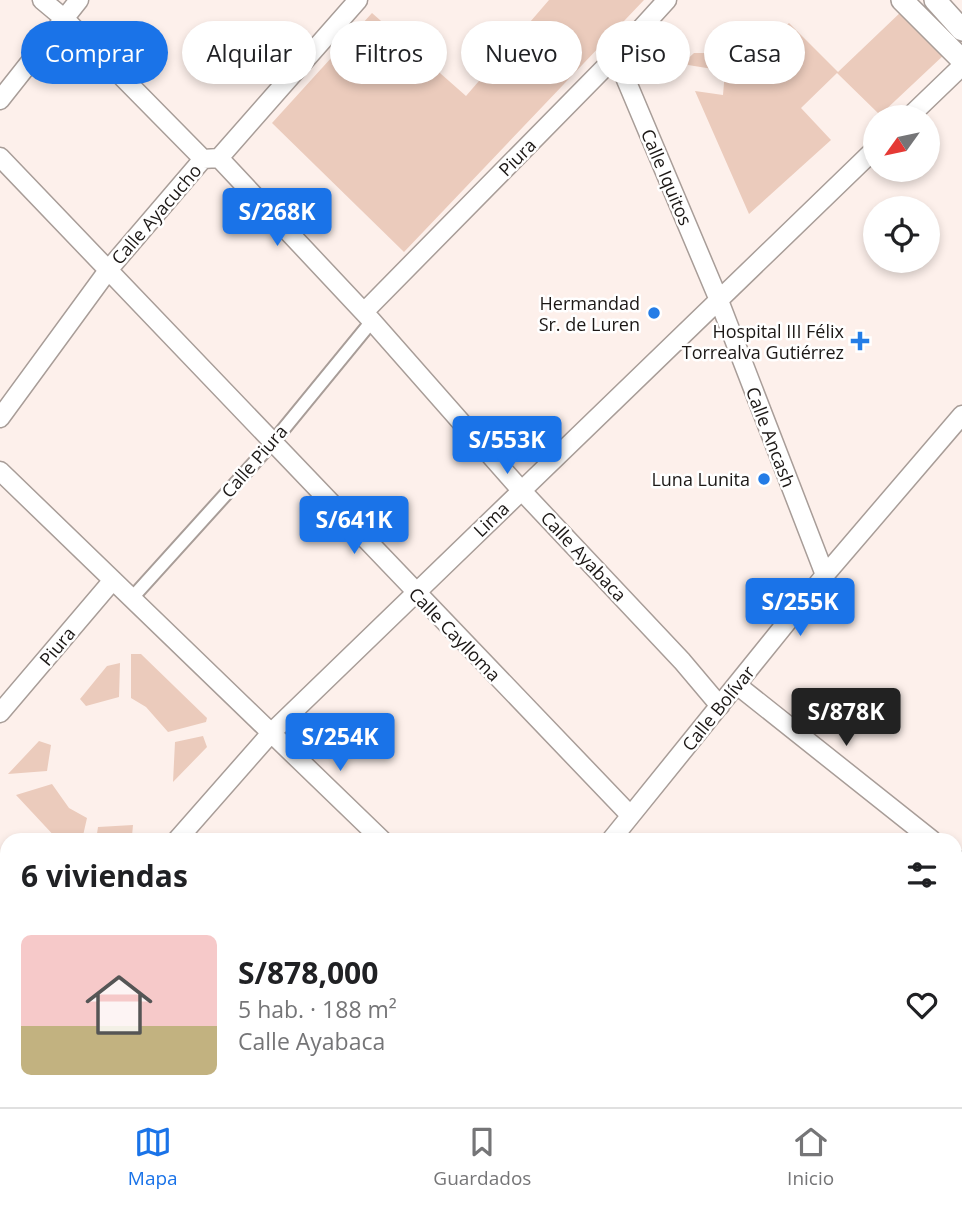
<!DOCTYPE html>
<html lang="es">
<head>
<meta charset="utf-8">
<style>
	:root { --surface:#fff; --page:#f2f2f2; --text:#202124; --muted:#757577; --line:#e0e0e0; --accent:#1a73e8 }
	body { margin:0; font-family:"Open Sans",sans-serif; background:var(--page); color:var(--text); height:100vh; display:flex; flex-direction:column; font-size:26px; white-space:nowrap }
	* { box-sizing:border-box; margin:0 }
	p { font-size:23px; color:var(--muted) }
	.icon { flex:none; width:38px; height:38px; fill:none; stroke:currentColor; stroke-width:2; stroke-linecap:round; stroke-linejoin:round }
	.map { position:relative; flex:1; overflow:hidden }
	.side { position:absolute; left:0px; top:833px; width:962px; height:275px; display:flex; flex-direction:column; background:var(--surface); border-radius:21px 21px 0 0; box-shadow:0 4px 10px #0003 }
	.side>* { flex:none }
	.top-card { position:absolute; left:21px; top:21px; width:920px; height:63px; display:flex; gap:14px }
	.needle { width:46px; rotate:237deg }
	.fabs { position:absolute; left:863px; top:105px; display:grid; gap:14px }
	.fabs a { display:grid; place-items:center; width:77px; height:77px; border-radius:50%; background:var(--surface); box-shadow:0 4px 10px #0003; font-size:35px }
	.price { position:absolute; translate:-50% -60px; padding:0 16px; border-radius:7px; background:var(--accent); color:#fff; font-size:23px; line-height:46px; filter:drop-shadow(0 2px 4px #0008) }
	.price::after { content:''; position:absolute; left:50%; top:42px; width:21px; height:16px; margin-left:-10px; background:inherit; clip-path:polygon(0 0,100% 0,50% 100%) }
	.price.current { background:#222; color:#fff }
	ul { padding:0; list-style:none }
	li { display:flex; align-items:center; gap:21px; height:175px; padding:0 21px }
	li+li { border-top:2px solid var(--line) }
	li span { display:grid; place-items:center; flex:none; width:196px; height:140px; border-radius:10px; color:#555 }
	li>.icon { margin-inline-start:auto }
	span .icon { width:84px; height:84px; fill:#fffc; stroke-width:1 }
	li b { font-size:30px }
	h2 { display:flex; justify-content:space-between; align-items:center; height:84px; padding:0 21px; font-size:30px }
	.tag { padding:0 24px; border-radius:32px; background:var(--surface); box-shadow:0 4px 10px #0003; font-size:24px; line-height:63px }
	.tag.current { background:var(--accent); color:#fff }
	.tabs { display:flex; justify-content:space-around; align-items:center; height:98px; border-top:2px solid var(--line); background:var(--surface); font-size:19px; color:var(--muted) }
	.tabs a { display:grid; justify-items:center; gap:4px }
	.tabs .current { color:var(--accent) }
	.map>svg:first-child { display:block }
</style>
</head>
<body>
<div class="map">
<svg width="962" height="1107" viewBox="0 0 962 1107">
	<rect width="100%" height="100%" fill="#fdf0eb"/>
	<!-- green -->
	<path fill="#ebcbbc" d="M549 0H644L404 252 272 123 372 13 466 96Z
		M903 10 946 53 880 115 837 73 801 108 831 140 749 214 695 91 723 95 725 71 682 64 694 53H721L743 32 770 40 789 23 838 72Z
		M131 654H141L207 718 206 722 168 732 146 707 131 698Z
		M120 663 119 697 86 706 80 699 107 666Z
		M203 736 207 747 173 782 175 742Z
		M39 741 51 745 47 771 8 774Z
		M52 784 69 808 87 818 82 840H58L16 795Z
		M133 825 132 836 127 840H96L98 827Z"/>
	<g fill="none" stroke-linecap="round" stroke-linejoin="round">
		<defs>
			<path id="pedestrian" d="M132 598 273 442 372 321"/>
			<path id="minor" d="M42 0 66 20 203 159
				M616 56 718 298 825 575
				M0 100 79 0
				M909 117 962 66
				M0 157 630 815
				M219 158 372 321 521 490 682 661 720 706
				M364 312 616 56 667 0
				M0 418 109 269 203 159 219 158 358 0
				M0 471 382 840
				M737 685 932 840
				M0 713 113 580
				M177 840 271 733 875 149
				M611 840 825 575 962 415
				M956 859 962 864
				M0 885 7 892
				M0 1055 7 1046
				M231 1101 238 1107
				M658 1101 665 1107
				M398 1107 403 1101"/>
			<path id="tertiary" d="M902 0 962 60
				M935 0 962 30"/>
			<path id="secondary" d="M956 1082 962 1074
				M935 1107 940 1101"/>
		</defs>
		<!-- pedestrian casing -->
		<use href="#pedestrian" stroke="#a89d98" stroke-width="16"/>
		<!-- minor casing -->
		<use href="#minor" stroke="#a89d98" stroke-width="21"/>
		<!-- tertiary casing -->
		<use href="#tertiary" stroke="#a89d98" stroke-width="24"/>
		<!-- secondary casing -->
		<use href="#secondary" stroke="#a89d98" stroke-width="28"/>
		<!-- pedestrian -->
		<use href="#pedestrian" stroke="#fff" stroke-width="12"/>
		<!-- minor -->
		<use href="#minor" stroke="#fff" stroke-width="18"/>
		<!-- tertiary -->
		<use href="#tertiary" stroke="#fff" stroke-width="21"/>
		<!-- secondary -->
		<use href="#secondary" stroke="#fff" stroke-width="24"/>
	</g>
	<!-- markers -->
	<g fill="#247ce6" stroke="#fff" stroke-width="2.5">
		<circle cx="654" cy="313" r="7"/>
		<path d="M856.5 330.5h7v7h7v7h-7v7h-7v-7h-7v-7h7z"/>
		<circle cx="764" cy="479" r="7"/>
	</g>
	<g text-anchor="middle" dominant-baseline="central" stroke-width="5" stroke-linejoin="round" paint-order="stroke">
		<!-- street labels -->
		<g font-size="18" fill="#1c1816" stroke="#fff">
			<text transform="translate(517 157) rotate(-45)">Piura</text>
			<text transform="translate(667 177) rotate(67)">Calle Iquitos</text>
			<text transform="translate(156 214) rotate(-49)">Calle Ayacucho</text>
			<text transform="translate(771 437) rotate(69)">Calle Ancash</text>
			<text transform="translate(254 461) rotate(-49)">Calle Piura</text>
			<text transform="translate(491 519) rotate(-44)">Lima</text>
			<text transform="translate(584 556) rotate(47)">Calle Ayabaca</text>
			<text transform="translate(455 634) rotate(46)">Calle Caylloma</text>
			<text transform="translate(57 646) rotate(-50)">Piura</text>
			<text transform="translate(718 708) rotate(-51)">Calle Bolívar</text>
		</g>
		<!-- poi labels -->
		<g font-size="18" fill="#1c1816" stroke="#fff" text-anchor="end">
			<text x="640" y="303">Hermandad<tspan x="640" dy="21">Sr. de Luren</tspan></text>
			<text x="844" y="331">Hospital III Félix<tspan x="844" dy="21">Torrealva Gutiérrez</tspan></text>
			<text x="750" y="479">Luna Lunita</text>
		</g>
	</g>
</svg>
<div class="fabs">
<a><svg class="needle" viewBox="-14 -14 28 28"><path d="M0-13l5 13h-10z" fill="#e53935"/><path d="M0 13l5-13h-10z" fill="#757577"/></svg></a>
<a><svg class="icon" aria-label="locate" viewBox="0 0 24 24"><circle cx="12" cy="12" r="6"/><path d="M12 2v4M12 18v4M2 12h4M18 12h4"/></svg></a>
</div>
<b class="price" style="left:277px;top:248px">S/268K</b>
<b class="price" style="left:507px;top:476px">S/553K</b>
<b class="price" style="left:354px;top:556px">S/641K</b>
<b class="price" style="left:800px;top:638px">S/255K</b>
<b class="price current" style="left:846px;top:748px">S/878K</b>
<b class="price" style="left:340px;top:773px">S/254K</b>
<div class="top-card">
<a class="tag current">Comprar</a>
<a class="tag">Alquilar</a>
<a class="tag">Filtros</a>
<a class="tag">Nuevo</a>
<a class="tag">Piso</a>
<a class="tag">Casa</a>
</div>
<section class="side">
<h2>6 viviendas<svg class="icon" aria-label="filters" viewBox="0 0 24 24"><path d="M4 7h16M4 17h16"/><circle cx="9" cy="7" r="2"/><circle cx="15" cy="17" r="2"/></svg></h2>
<ul>
<li><span style="background:linear-gradient(#f6c9c9 65%,#c2b280 0)"><svg class="icon" aria-label="home" viewBox="0 0 24 24"><path d="M3 11l9-7 9 7M6 9v11h12V9"/></svg></span><div><b>S/878,000</b><p>5 hab. · 188 m²</p><p>Calle Ayabaca</p></div><svg class="icon" aria-label="heart" viewBox="0 0 24 24"><path d="M12 20l-8-8c-3-5 5-10 8-4 3-6 11-1 8 4z"/></svg></li>
</ul>
</section>
</div>
<nav class="tabs">
<a class="current"><svg class="icon" aria-label="map" viewBox="0 0 24 24"><path d="M3 6l6-2 6 2 6-2v14l-6 2-6-2-6 2zM9 4v14M15 6v14"/></svg>Mapa</a>
<a><svg class="icon" aria-label="saved" viewBox="0 0 24 24"><path d="M7 4h10v16l-5-4-5 4z"/></svg>Guardados</a>
<a><svg class="icon" aria-label="home" viewBox="0 0 24 24"><path d="M3 11l9-7 9 7M6 9v11h12V9"/></svg>Inicio</a>
</nav>
</body>
</html>
